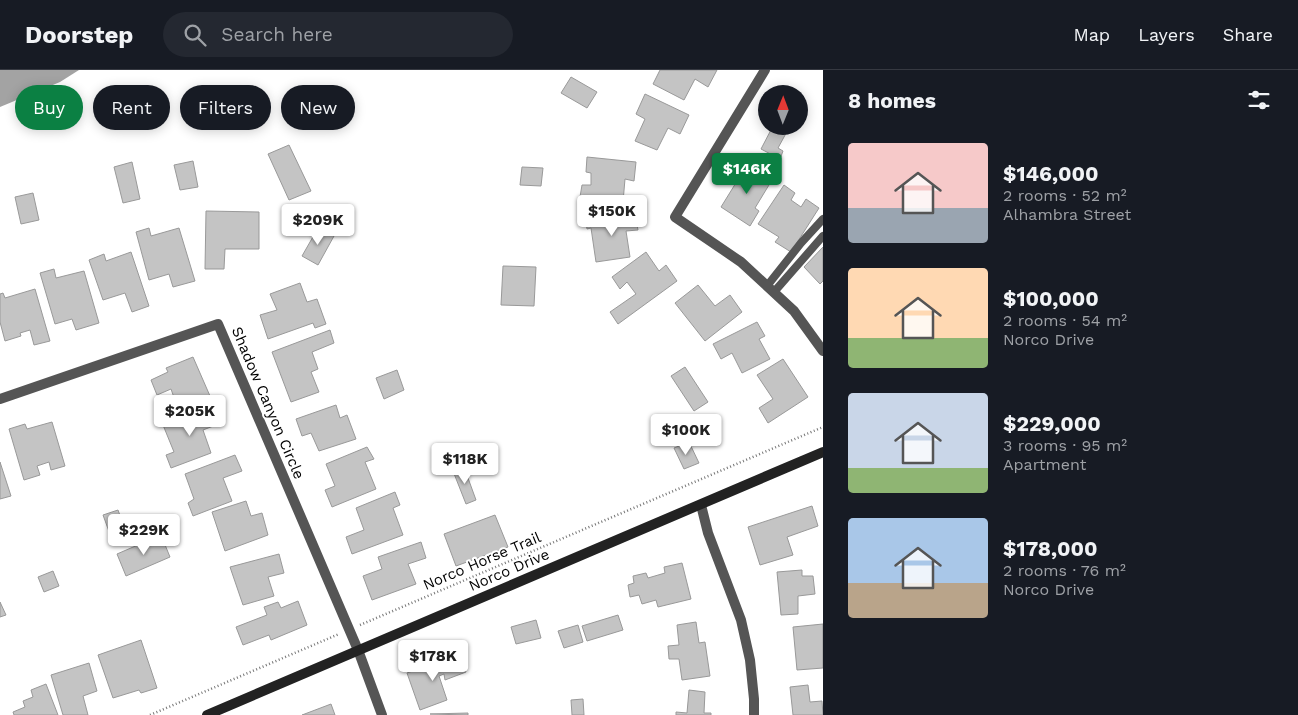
<!DOCTYPE html>
<html lang="en">
<head>
<meta charset="utf-8">
<style>
	:root { --surface:#171b24; --page:#242831; --text:#f1f3f6; --muted:#9ea1a6; --line:#363941; --accent:#0b8043 }
	body { margin:0; font-family:"Work Sans",sans-serif; background:var(--page); color:var(--text); height:100vh; display:flex; flex-direction:column; font-size:19px; white-space:nowrap }
	* { box-sizing:border-box; margin:0 }
	p { font-size:16px; color:var(--muted) }
	.icon { flex:none; width:28px; height:28px; fill:none; stroke:currentColor; stroke-width:2; stroke-linecap:round; stroke-linejoin:round }
	.map { position:relative; flex:1; overflow:hidden }
	.sheet { display:flex; flex-direction:column; background:var(--surface); width:475px }
	.sheet>* { flex:none }
	.guide { position:absolute; left:15px; top:15px; width:475px; height:45px; display:flex; gap:10px }
	.needle { width:32px; rotate:1deg }
	.buttons { position:absolute; left:758px; top:15px; display:grid; gap:10px }
	.buttons a { display:grid; place-items:center; width:50px; height:50px; border-radius:50%; background:var(--surface); box-shadow:0 2px 12px #0003; font-size:25px }
	.price { position:absolute; translate:-50% -42px; padding:0 11px; border-radius:5px; background:#fff; color:#222; font-size:16px; line-height:32px; filter:drop-shadow(0 1px 2px #0008) }
	.price::after { content:''; position:absolute; left:50%; top:30px; width:15px; height:11px; margin-left:-8px; background:inherit; clip-path:polygon(0 0,100% 0,50% 100%) }
	.price.active { background:var(--accent); color:#fff }
	ul { padding:0; list-style:none }
	li { display:flex; align-items:center; gap:15px; height:125px; padding:0 25px }
	li span { display:grid; place-items:center; flex:none; width:140px; height:100px; border-radius:5px; color:#555 }
	li>.icon { margin-inline-start:auto }
	span .icon { width:60px; height:60px; fill:#fffc; stroke-width:1 }
	li b { font-size:21px }
	h2 { display:flex; justify-content:space-between; align-items:center; height:60px; padding:0 25px; font-size:21px }
	.tag { padding:0 18px; border-radius:22px; background:var(--surface); box-shadow:0 2px 12px #0003; font-size:18px; line-height:45px }
	.tag.active { background:var(--accent); color:#fff }
	header { display:flex; align-items:center; gap:30px; box-sizing:border-box; height:70px; padding:0 25px; background:var(--surface); border-bottom:1px solid var(--line) }
	header strong { font-size:24px }
	nav { display:flex; gap:28px; margin-inline-start:auto; font-size:18px }
	.search { width:350px; height:45px; background:var(--page); display:flex; align-items:center; gap:12px; box-sizing:border-box; padding:0 18px; border-radius:28px; color:var(--muted); font-size:19px }
	main { display:flex; flex:1; min-height:0 }
	.map>svg:first-child { display:block }
</style>
</head>
<body>
<header>
<strong>Doorstep</strong>
<div class="search"><svg class="icon" aria-label="search" viewBox="0 0 24 24"><circle cx="10" cy="10" r="6"/><path d="M15 15l6 6"/></svg>Search here</div>
<nav><a>Map</a><a>Layers</a><a>Share</a></nav>
</header>
<main>
<div class="map">
<svg width="823" height="645" viewBox="0 0 823 645">
	<rect width="100%" height="100%" fill="#fff"/>
	<!-- water -->
	<path fill="#a3a3a3" d="M0 0H79L60 12 0 37Z"/>
	<!-- building -->
	<path fill="#c4c4c4" stroke="#999" d="M660 0H717L708 17 695 9 684 30 653 14Z
		M571 7 597 22 587 38 561 23Z
		M645 24 689 45 680 64 668 58 657 80 635 71 645 49 636 44Z
		M773 56H790L778 78 783 81 780 89 761 79Z
		M289 75 311 121 289 130 268 84Z
		M587 87 636 92 634 111 625 109 623 132 580 127 582 115H591V103L586 102Z
		M193 91 198 117 180 120 174 95Z
		M132 92 140 129 123 133 114 97Z
		M747 95 772 110 755 138 759 141 750 156 721 137Z
		M522 97 543 98 541 116 520 115Z
		M784 115 795 123 791 130 801 137 806 129 819 138 791 182 775 172 779 167 758 154Z
		M33 123 39 150 21 154 15 127Z
		M206 141 259 142V179H225L224 199H205Z
		M635 144 638 160 626 161 630 187 596 192 591 158 587 159 586 152Z
		M149 158 151 166 179 158 195 211 173 217 169 204 149 210 136 162Z
		M318 158 334 166 318 195 302 186Z
		M823 177V211L820 214 804 197Z
		M131 182 149 236 132 242 125 223 103 230 89 190 104 184 106 191Z
		M646 182 659 201 666 195 677 211 618 254 610 242 636 224 627 212 620 219 612 207Z
		M503 196 536 197 534 236 501 235Z
		M54 199 56 208 84 201 99 253 76 260 72 249 55 254 40 203Z
		M300 213 307 232 317 229 326 254 315 258 313 253 268 269 260 245 277 240 270 224Z
		M698 215 715 236 730 225 742 242 705 271 675 233Z
		M35 219 50 271 34 275 30 260 20 263 21 266 5 271 0 252V224L3 223 5 228Z
		M757 252 765 266 759 269 770 289 742 303 732 283 721 289 713 274Z
		M330 260 334 273 312 282 318 299 311 302 319 322 291 332 272 282Z
		M193 287 210 326 178 339 171 319 157 325 151 310 168 302 166 298Z
		M783 289 808 327 768 353 759 338 773 329 757 305Z
		M685 297 708 332 694 341 671 306Z
		M397 300 404 320 384 329 376 308Z
		M336 335 340 348 347 345 356 369 319 381 311 363 302 366 296 349Z
		M213 337 221 353 203 360 211 383 171 398 166 385 174 382 163 355Z
		M52 352 65 396 51 400 49 392 37 396 40 405 24 410 9 359 25 354 27 359Z
		M689 372 699 393 684 399 674 378Z
		M367 377 374 389 365 392 376 419 332 437 325 420 335 416 326 394Z
		M235 385 242 401 223 408 232 431 193 446 188 433 194 429 185 404Z
		M0 392 11 426 0 429Z
		M464 397 476 430 466 434 453 401Z
		M395 422 400 435 393 438 403 465 352 484 346 467 364 460 356 438Z
		M246 431 251 446 262 443 268 465 225 481 212 442Z
		M812 436 818 456 787 467 793 485 760 495 748 457Z
		M118 440 126 462 111 467 103 445Z
		M495 445 508 477 456 496 444 464Z
		M161 465 170 487 126 506 117 484Z
		M421 472 426 488 408 494 416 514 372 530 363 506 382 499 378 487Z
		M279 484 284 503 268 507 274 526 243 535 230 497Z
		M682 493 691 529 658 537 656 530 642 534 639 525 630 527 628 515 634 513 633 506 646 503 648 508 665 503 664 497Z
		M802 500V506H813L815 524 798 526V544L781 545 777 502Z
		M53 501 59 516 44 522 38 507Z
		M298 531 307 555 271 570 269 565 243 575 236 557 267 545 264 537 278 532 281 538Z
		M0 532 6 545 0 547Z
		M618 545 623 560 587 571 582 556Z
		M536 550 541 568 516 574 511 557Z
		M696 552 699 573 705 572 710 606 682 610 679 589H669L668 576 679 575 677 555Z
		M823 554V598L797 600 793 557Z
		M578 555 583 572 564 578 558 561Z
		M141 570 157 618 141 623 139 620 113 628 98 585Z
		M460 587 466 602 445 610 444 604 439 606 447 630 420 640 407 603 440 591 441 594Z
		M89 593 97 621 83 626 88 645H63L51 605Z
		M46 614 58 645H14L13 642 25 637 23 631 33 627 31 620Z
		M808 615 810 632 822 631 823 645H793L790 617Z
		M689 620 705 622 704 643H711V645H676V642L687 643Z
		M583 629 584 645H572L571 630Z
		M331 634 335 645H302Z
		M468 643V645L430 644Z"/>
	<g fill="none" stroke-linecap="round" stroke-linejoin="round">
		<!-- path -->
		<path stroke="#777" stroke-width="2.5" stroke-dasharray="1 2.5" stroke-linecap="butt" d="M360 555 823 357
			M150 645 339 564"/>
		<!-- service -->
		<path stroke="#555" stroke-width="8" d="M767 216 801 173 823 149
			M774 222 823 166"/>
		<!-- minor -->
		<path stroke="#555" stroke-width="10" d="M765 0 675 147 741 192 794 241 823 281
			M0 329 218 254 358 580 382 645
			M701 435 708 463 741 550 750 590 754 629V645"/>
		<!-- secondary -->
		<path stroke="#222" stroke-width="10" d="M207 645 823 382"/>
	</g>
	<g text-anchor="middle" dominant-baseline="central" stroke-width="4" stroke-linejoin="round" paint-order="stroke">
		<!-- street labels -->
		<g font-size="15" fill="#000" stroke="#fff">
			<text transform="translate(268 333) rotate(67)">Shadow Canyon Circle</text>
			<text transform="translate(482 491) rotate(-23)">Norco Horse Trail</text>
			<text transform="translate(509 500) rotate(-23)">Norco Drive</text>
		</g>
	</g>
</svg>
<div class="buttons">
<a><svg class="needle" viewBox="-14 -14 28 28"><path d="M0-13l5 13h-10z" fill="#e53935"/><path d="M0 13l5-13h-10z" fill="#9ea1a6"/></svg></a>
</div>
<b class="price active" style="left:747px;top:125px">$146K</b>
<b class="price" style="left:612px;top:167px">$150K</b>
<b class="price" style="left:318px;top:176px">$209K</b>
<b class="price" style="left:190px;top:367px">$205K</b>
<b class="price" style="left:686px;top:386px">$100K</b>
<b class="price" style="left:465px;top:415px">$118K</b>
<b class="price" style="left:144px;top:486px">$229K</b>
<b class="price" style="left:433px;top:612px">$178K</b>
<div class="guide">
<a class="tag active">Buy</a>
<a class="tag">Rent</a>
<a class="tag">Filters</a>
<a class="tag">New</a>
</div>
</div>
<section class="sheet">
<h2>8 homes<svg class="icon" aria-label="filters" viewBox="0 0 24 24"><path d="M4 7h16M4 17h16"/><circle cx="9" cy="7" r="2"/><circle cx="15" cy="17" r="2"/></svg></h2>
<ul>
<li><span style="background:linear-gradient(#f6c9c9 65%,#9aa5b1 0)"><svg class="icon" aria-label="home" viewBox="0 0 24 24"><path d="M3 11l9-7 9 7M6 9v11h12V9"/></svg></span><div><b>$146,000</b><p>2 rooms · 52 m²</p><p>Alhambra Street</p></div></li>
<li><span style="background:linear-gradient(#ffd9b3 70%,#8fb573 0)"><svg class="icon" aria-label="home" viewBox="0 0 24 24"><path d="M3 11l9-7 9 7M6 9v11h12V9"/></svg></span><div><b>$100,000</b><p>2 rooms · 54 m²</p><p>Norco Drive</p></div></li>
<li><span style="background:linear-gradient(#c9d6e8 75%,#8fb573 0)"><svg class="icon" aria-label="home" viewBox="0 0 24 24"><path d="M3 11l9-7 9 7M6 9v11h12V9"/></svg></span><div><b>$229,000</b><p>3 rooms · 95 m²</p><p>Apartment</p></div></li>
<li><span style="background:linear-gradient(#a9c7e8 65%,#b9a48a 0)"><svg class="icon" aria-label="home" viewBox="0 0 24 24"><path d="M3 11l9-7 9 7M6 9v11h12V9"/></svg></span><div><b>$178,000</b><p>2 rooms · 76 m²</p><p>Norco Drive</p></div></li>
</ul>
</section>
</main>
</body>
</html>
